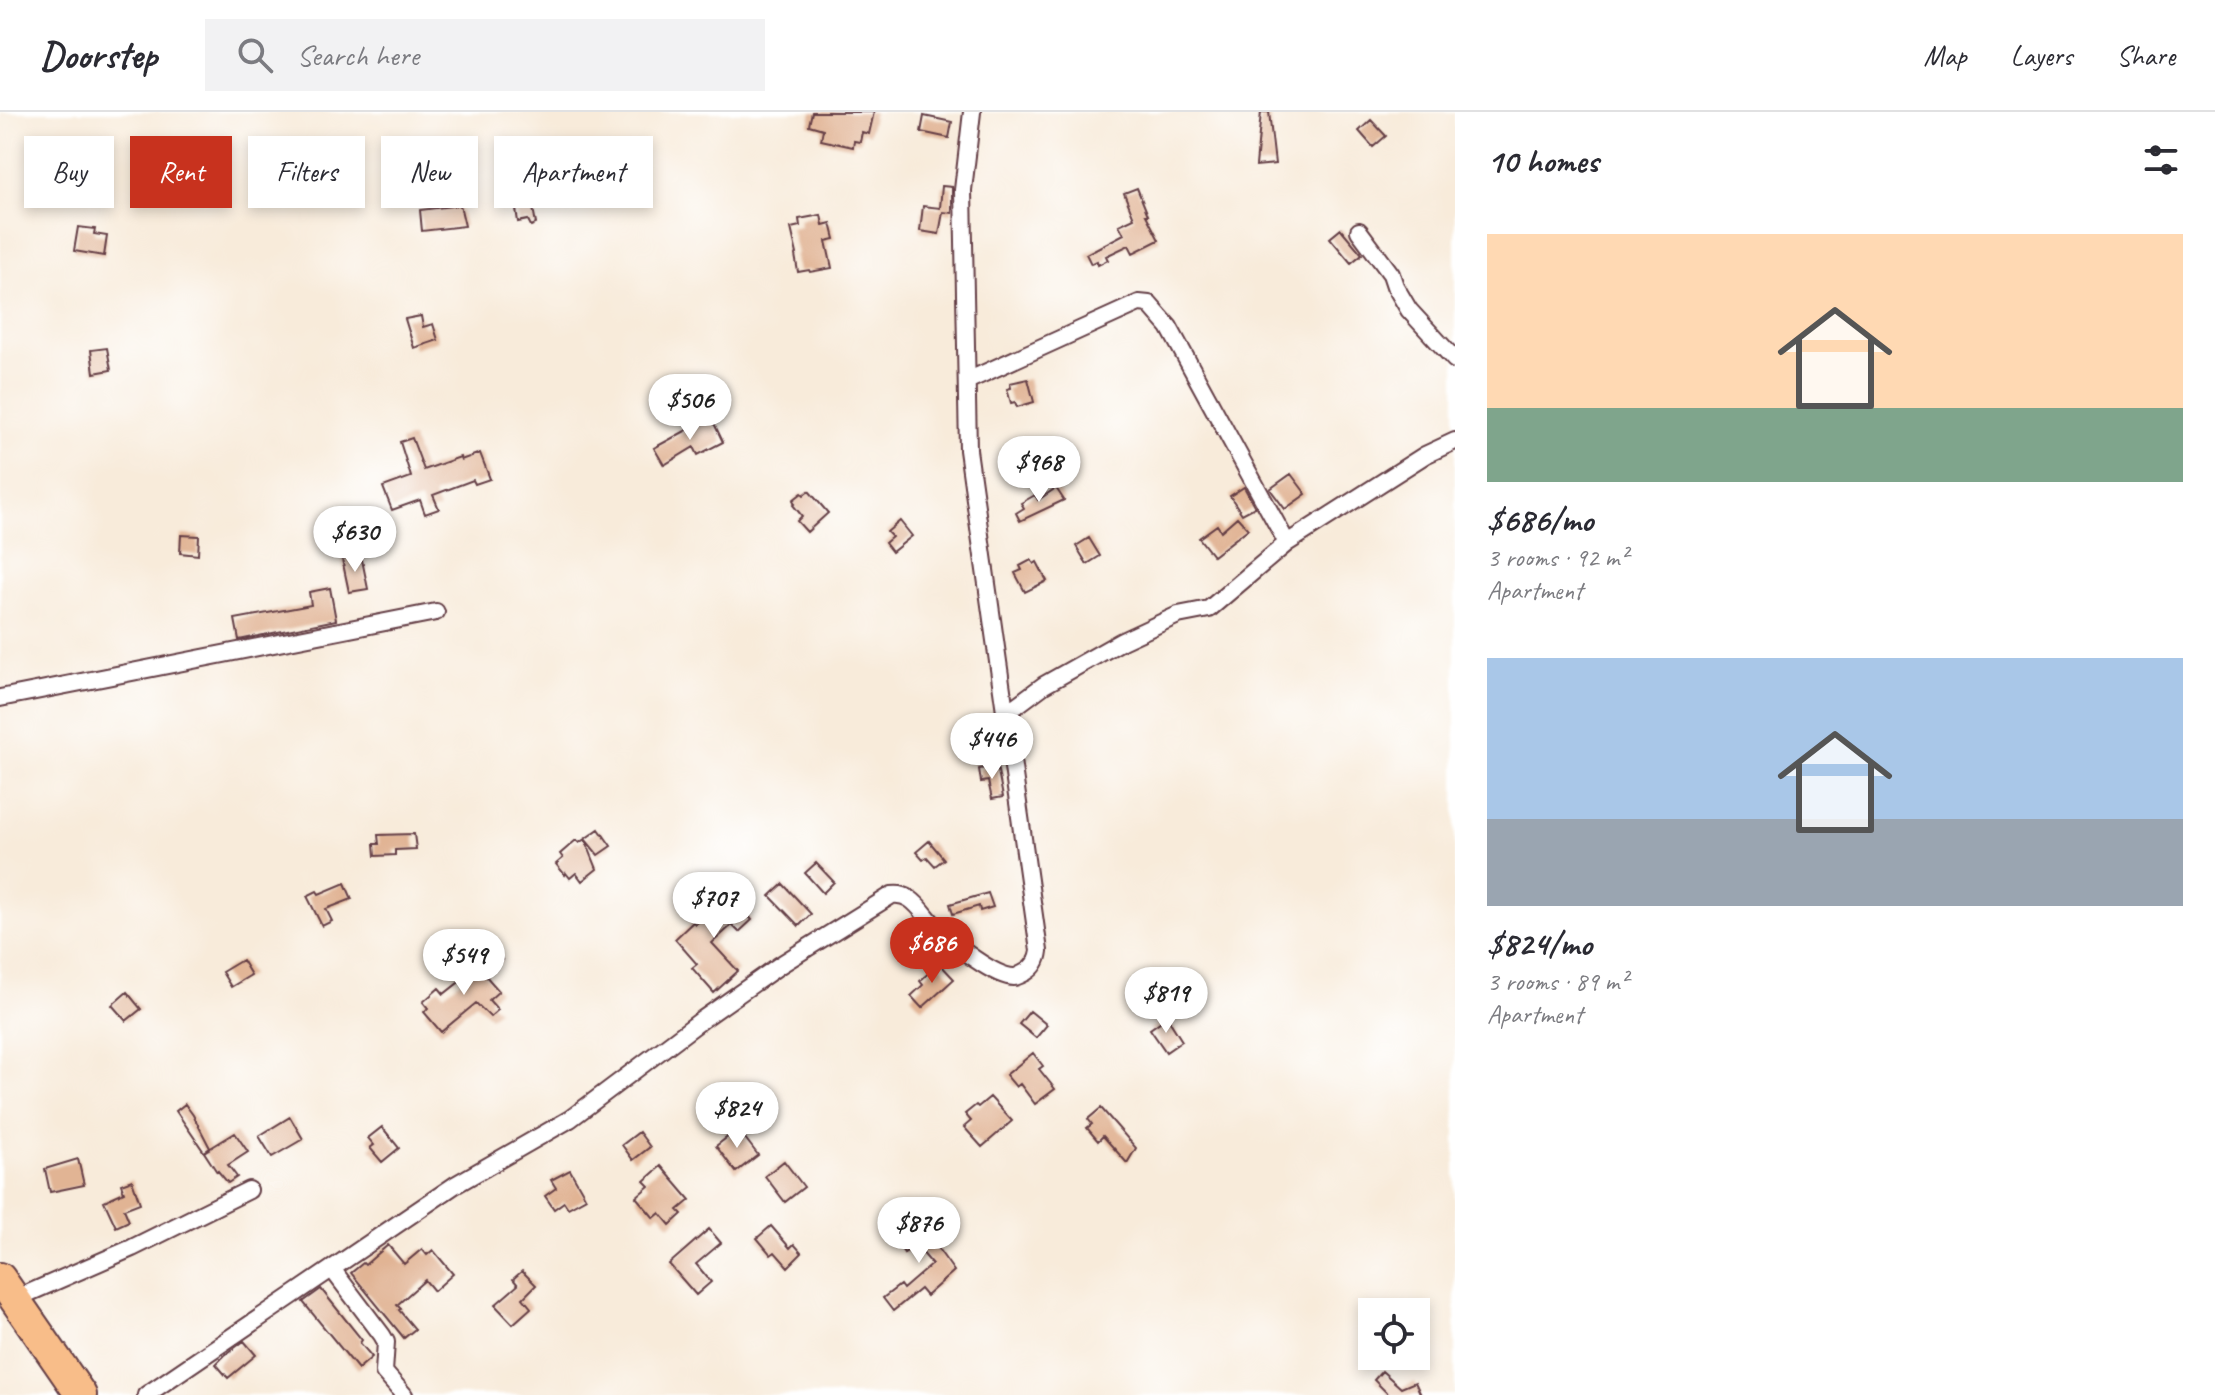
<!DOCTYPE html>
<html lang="en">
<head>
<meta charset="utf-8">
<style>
	:root { --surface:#fff; --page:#f2f2f3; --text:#2b2b33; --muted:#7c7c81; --line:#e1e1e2; --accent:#c8321e }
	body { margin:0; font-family:Caveat,sans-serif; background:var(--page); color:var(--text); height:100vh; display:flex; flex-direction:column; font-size:30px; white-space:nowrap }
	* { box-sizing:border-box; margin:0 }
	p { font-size:26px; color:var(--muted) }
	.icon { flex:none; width:44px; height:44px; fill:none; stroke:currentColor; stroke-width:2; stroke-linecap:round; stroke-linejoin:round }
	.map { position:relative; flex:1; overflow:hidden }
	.sheet { display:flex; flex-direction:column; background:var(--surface); width:760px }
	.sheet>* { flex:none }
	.banner { position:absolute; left:24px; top:24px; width:760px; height:72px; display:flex; gap:16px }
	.buttons { position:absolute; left:1358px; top:1186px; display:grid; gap:16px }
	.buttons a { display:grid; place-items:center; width:72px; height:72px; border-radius:0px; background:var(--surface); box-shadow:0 4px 12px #0003; font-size:40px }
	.price { position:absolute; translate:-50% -68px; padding:0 18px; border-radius:28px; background:#fff; color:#222; font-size:26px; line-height:52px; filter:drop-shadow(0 2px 4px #0008) }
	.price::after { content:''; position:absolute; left:50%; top:48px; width:24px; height:18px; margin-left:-12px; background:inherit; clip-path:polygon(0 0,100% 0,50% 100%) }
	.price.active { background:var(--accent); color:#fff }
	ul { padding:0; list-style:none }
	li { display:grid; align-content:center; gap:16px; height:424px; padding:0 32px }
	li span { display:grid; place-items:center; height:248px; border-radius:0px; color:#555 }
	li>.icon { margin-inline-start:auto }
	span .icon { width:144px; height:144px; fill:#fffc; stroke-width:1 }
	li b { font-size:34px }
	h2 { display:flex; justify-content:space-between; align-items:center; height:96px; padding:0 32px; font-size:34px }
	.chip { padding:0 28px; border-radius:0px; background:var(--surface); box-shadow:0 4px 12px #0003; font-size:28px; line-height:72px }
	.chip.active { background:var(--accent); color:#fff }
	header { display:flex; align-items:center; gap:48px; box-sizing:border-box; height:112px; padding:0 40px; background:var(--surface); border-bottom:2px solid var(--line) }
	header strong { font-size:38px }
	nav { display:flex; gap:44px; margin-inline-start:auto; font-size:28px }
	.search { width:560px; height:72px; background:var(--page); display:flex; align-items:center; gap:20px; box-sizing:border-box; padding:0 28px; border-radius:0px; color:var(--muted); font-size:30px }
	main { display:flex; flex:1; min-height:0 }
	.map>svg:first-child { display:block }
</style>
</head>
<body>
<header>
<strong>Doorstep</strong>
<div class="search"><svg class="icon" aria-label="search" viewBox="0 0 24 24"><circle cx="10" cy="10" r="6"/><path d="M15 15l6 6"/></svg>Search here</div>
<nav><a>Map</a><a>Layers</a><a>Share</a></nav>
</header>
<main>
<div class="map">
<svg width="1455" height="1283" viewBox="0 0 1455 1283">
	<rect width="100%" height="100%" fill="#fff"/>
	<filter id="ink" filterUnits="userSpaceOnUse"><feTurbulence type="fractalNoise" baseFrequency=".0125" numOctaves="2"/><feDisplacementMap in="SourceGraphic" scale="16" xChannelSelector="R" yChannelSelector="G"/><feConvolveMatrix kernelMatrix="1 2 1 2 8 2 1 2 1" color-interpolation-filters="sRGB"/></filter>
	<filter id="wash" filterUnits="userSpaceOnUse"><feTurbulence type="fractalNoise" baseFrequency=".006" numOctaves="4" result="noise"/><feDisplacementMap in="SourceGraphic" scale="32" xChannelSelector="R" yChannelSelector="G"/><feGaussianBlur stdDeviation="1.8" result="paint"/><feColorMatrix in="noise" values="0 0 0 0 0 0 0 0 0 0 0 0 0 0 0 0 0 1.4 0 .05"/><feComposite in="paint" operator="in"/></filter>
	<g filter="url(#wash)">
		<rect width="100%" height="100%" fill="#f8ebda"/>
		<g id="blocks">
			<!-- building -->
			<path fill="#e1b494" d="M812 0H874L869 22 862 20 860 30 854 29 853 35 821 28 823 17 809 13Z
				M1261 0H1269L1275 52 1256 54Z
				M924 4 952 10 949 26 921 20Z
				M1371 8 1386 24 1373 35 1359 19Z
				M315 43 317 65H295L293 45Z
				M521 51 531 85 536 112 531 114 528 108 518 110 516 97 523 95 508 55Z
				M942 74 952 75V101L943 100 939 122 920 119 923 94 940 96Z
				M1137 76 1148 103H1146L1159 128 1133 141 1129 133 1106 144 1108 148 1098 153 1097 149 1091 152 1086 142 1124 122 1119 113 1134 106 1124 81Z
				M460 93 465 114 422 119 420 98Z
				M821 103 823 113 831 111 835 127 826 129 832 156 810 160 809 158 798 160 795 143 797 142 791 116 800 114 799 107Z
				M78 115 95 117 94 122 107 124 104 144 74 139Z
				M1341 117 1362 142 1351 151 1330 126Z
				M421 204 423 215 433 212 438 228 414 236 405 207Z
				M107 236 111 258 94 261 91 238Z
				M1028 267 1034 290 1017 295 1015 290 1011 291 1007 277 1011 276 1010 271Z
				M711 305 723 330 698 343 694 335 664 353 654 336Z
				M412 326 424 358 460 345 461 348 480 341 490 367 475 372 473 368 433 383 439 397 425 402 420 388 392 398 383 375 411 365 400 330Z
				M1291 362 1306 382 1285 397 1270 377Z
				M1244 375 1255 395 1242 402 1230 384Z
				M1056 376 1064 388 1020 409 1016 401 1024 396 1021 391 1035 383 1038 388Z
				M809 379 828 401 807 420 797 409 802 404 793 393 795 391 793 388 802 381 804 383Z
				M1237 405 1248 417 1213 444 1199 426 1217 413 1221 419Z
				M900 409 912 424 892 440 885 431 892 425 887 420Z
				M181 423 199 424 198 443 180 441Z
				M1089 426 1100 444 1087 452 1076 434Z
				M361 443 368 477 349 480 342 447Z
				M1031 448 1034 452 1037 450 1047 469 1025 480 1015 461 1022 458 1020 454Z
				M330 476 336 508 239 528 235 507 311 493 309 480Z
				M997 654 1003 685 992 687 988 669 981 670 979 657Z
				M599 717 611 734 598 743 585 727 597 757 582 769 576 761 570 766 566 761 565 763 556 752 563 746 560 742 576 728 579 731Z
				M414 722 416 737 395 738V743L375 744 374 732H379L378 723Z
				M929 729 944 747 935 754 927 745 923 748 916 740Z
				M816 751 834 770 823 781 805 761Z
				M345 771 352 787 326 797 332 809 322 814 307 784 317 779 319 782Z
				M783 772 811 802 799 814 770 784Z
				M735 777 744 787 739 792 752 808 739 820 732 813 712 831 738 859 714 881 692 856 697 852 675 827 693 810 695 812Z
				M988 781 993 795 980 799 979 794 953 802 950 792Z
				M496 841 502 848 485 863 499 879 489 888 498 898 490 905 476 891 441 920 424 900 428 896 423 890 439 876 444 882Z
				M242 848 251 863 231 875 222 860Z
				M939 851 954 867 922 896 911 884 923 873 920 869Z
				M127 880 141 897 126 909 112 893Z
				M1030 899 1047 913 1036 926 1019 912Z
				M1167 905 1182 929 1166 940 1150 917Z
				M1033 941 1043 954 1039 957 1055 977 1035 992 1020 972 1016 975 1006 963Z
				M990 985 1012 1009 982 1035 964 1015 971 1009 965 1002 976 993 978 995Z
				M185 992 193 1003 210 1036 204 1040 176 999Z
				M1101 996 1136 1036 1127 1051 1103 1024 1098 1029 1087 1016 1092 1012 1088 1007Z
				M290 1005 303 1027 272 1045 259 1024Z
				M382 1015 399 1036 382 1050 370 1036 374 1033 368 1026Z
				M738 1017 758 1043 736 1060 716 1034Z
				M639 1020 650 1035 633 1048 622 1033Z
				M235 1021 248 1040 228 1053 237 1065 228 1071 218 1059 217 1060 204 1040Z
				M78 1047 84 1073 50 1080 45 1057Z
				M784 1049 804 1075 785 1090 765 1064Z
				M661 1054 690 1088 678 1098 682 1102 670 1113 660 1101 654 1106 636 1085 649 1074 644 1069Z
				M570 1058 586 1086 568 1096 564 1090 554 1097 545 1084 556 1076 551 1068Z
				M132 1068 140 1091 124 1097 129 1109 116 1115 104 1089 124 1080 121 1072Z
				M914 1106 929 1129 931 1127 954 1159 926 1184 920 1177 893 1199 883 1186 900 1173 903 1177 932 1152 916 1133 904 1141 894 1126 902 1121 899 1116Z
				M771 1114 790 1136 794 1132 802 1141 788 1155 775 1140 771 1143 757 1126Z
				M709 1117 721 1131 696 1152 711 1170 696 1183 669 1152Z
				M388 1133 404 1152 422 1137 427 1143 433 1138 453 1162 434 1179 425 1168 397 1193 401 1197 399 1198 415 1217 404 1226 351 1161 363 1151 365 1153Z
				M522 1159 536 1173 523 1186 531 1196 513 1212 495 1193 518 1173 513 1167Z
				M321 1177 362 1228 360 1231 372 1245 358 1257 303 1190Z
				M244 1229 256 1243 228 1266 216 1252 225 1243Z
				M1382 1259 1401 1276 1415 1270 1421 1283H1385L1388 1282 1374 1268Z"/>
		</g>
	</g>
	<g filter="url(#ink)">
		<use href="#blocks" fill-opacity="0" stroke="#643e45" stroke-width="2"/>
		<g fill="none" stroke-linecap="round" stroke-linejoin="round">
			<defs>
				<path id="street" d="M1359 119 1391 162 1395 174 1409 198 1455 248
					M967 269 1139 191 1149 192 1169 215 1287 431
					M0 586 436 500
					M1005 602 1044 573 1122 529 1178 503 1209 497 1287 431 1425 343 1455 329
					M332 1157 382 1223 386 1230 384 1260 404 1283
					M15 1187 132 1136 249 1078
					M146 1283 455 1073 570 1007 703 907 780 853 892 783C899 782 904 783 910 787 922 795 929 810 940 819 954 833 995 865 1014 865 1017 865 1024 861 1026 860 1034 855 1038 848 1039 839L968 338 963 78 972 0"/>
				<path id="highway" d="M0 1166 81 1283"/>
			</defs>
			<!-- street casing -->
			<use href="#street" stroke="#643e45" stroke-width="20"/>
			<!-- highway casing -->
			<use href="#highway" stroke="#643e45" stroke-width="34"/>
			<!-- street -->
			<use href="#street" stroke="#fff" stroke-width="16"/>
			<!-- highway -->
			<use href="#highway" stroke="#f8bd89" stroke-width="30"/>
		</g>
	</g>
</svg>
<div class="buttons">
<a><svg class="icon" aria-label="locate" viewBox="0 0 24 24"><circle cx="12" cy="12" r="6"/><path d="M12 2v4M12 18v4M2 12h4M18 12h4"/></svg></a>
</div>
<b class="price" style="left:690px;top:330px">$506</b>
<b class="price" style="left:1039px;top:392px">$968</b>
<b class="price" style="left:355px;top:462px">$630</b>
<b class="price" style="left:992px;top:669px">$446</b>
<b class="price" style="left:714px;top:828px">$707</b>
<b class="price active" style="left:932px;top:873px">$686</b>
<b class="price" style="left:464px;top:885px">$549</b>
<b class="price" style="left:1166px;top:923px">$819</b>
<b class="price" style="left:737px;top:1038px">$824</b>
<b class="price" style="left:919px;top:1153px">$876</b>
<div class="banner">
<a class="chip">Buy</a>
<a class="chip active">Rent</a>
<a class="chip">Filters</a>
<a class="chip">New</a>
<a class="chip">Apartment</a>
</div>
</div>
<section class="sheet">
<h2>10 homes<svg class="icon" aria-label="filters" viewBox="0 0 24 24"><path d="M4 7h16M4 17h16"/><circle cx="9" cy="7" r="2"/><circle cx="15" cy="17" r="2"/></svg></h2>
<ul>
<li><span style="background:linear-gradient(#ffd9b3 70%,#7fa58c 0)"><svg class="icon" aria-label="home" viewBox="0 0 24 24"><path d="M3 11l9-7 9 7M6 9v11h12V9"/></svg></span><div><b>$686/mo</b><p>3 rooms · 92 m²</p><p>Apartment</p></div></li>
<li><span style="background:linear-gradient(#a9c7e8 65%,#9aa5b1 0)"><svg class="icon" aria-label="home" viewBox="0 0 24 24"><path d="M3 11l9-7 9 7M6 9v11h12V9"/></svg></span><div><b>$824/mo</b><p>3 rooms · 89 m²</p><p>Apartment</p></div></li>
</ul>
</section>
</main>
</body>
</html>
